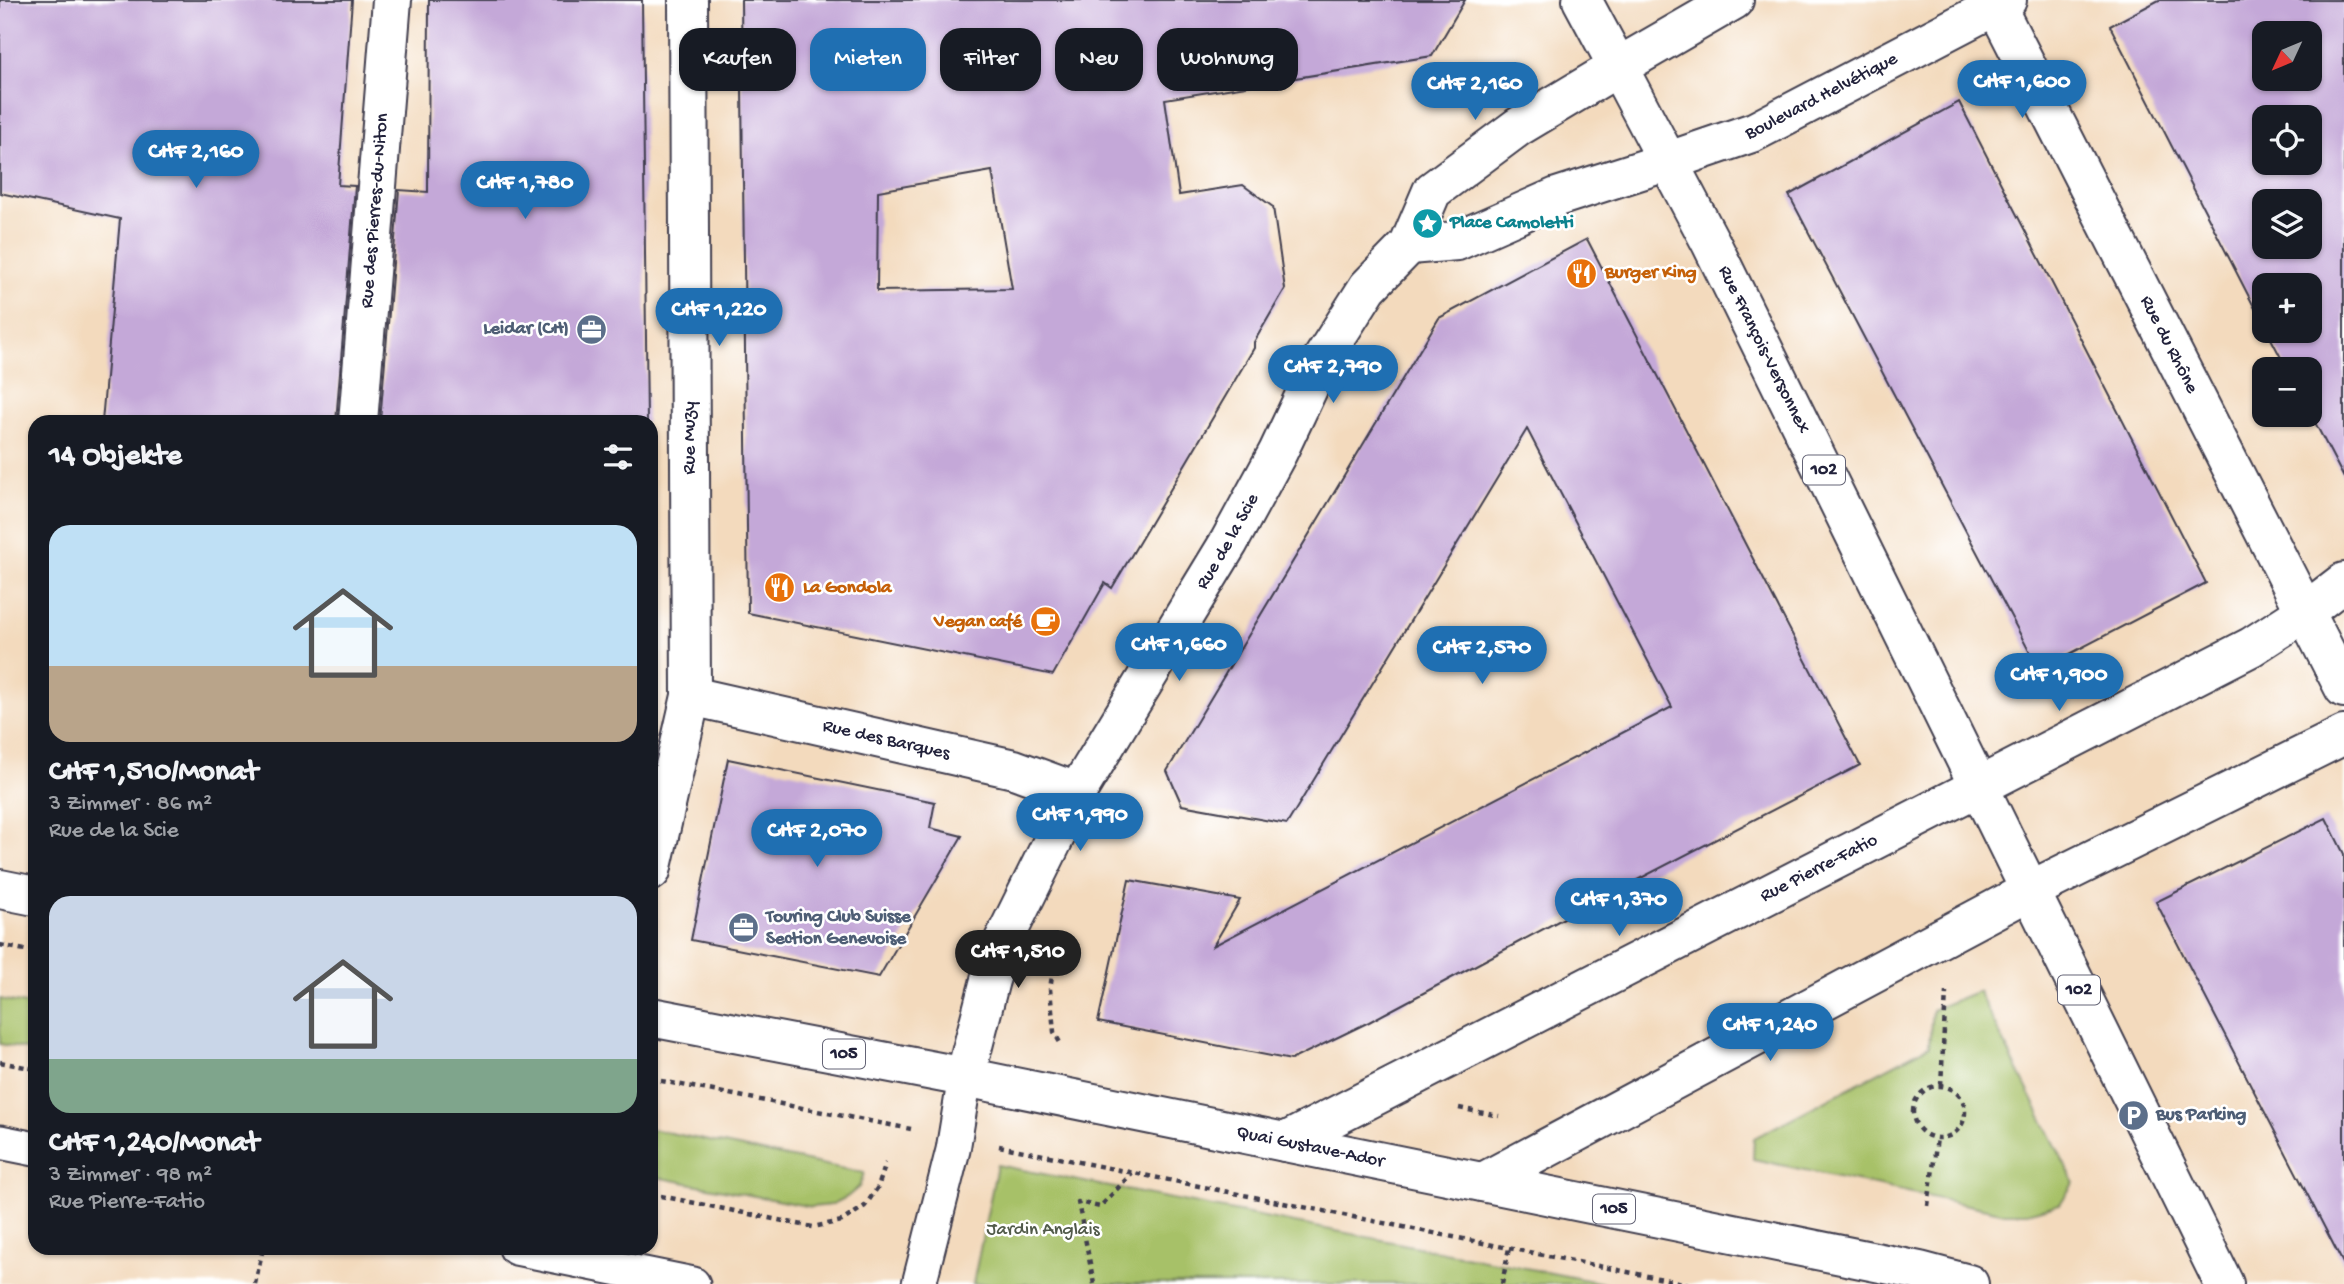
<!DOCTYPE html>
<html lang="de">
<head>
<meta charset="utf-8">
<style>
	:root { --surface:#171b24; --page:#20242c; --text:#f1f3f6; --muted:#9ea1a6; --accent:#1f6fb2 }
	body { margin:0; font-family:"Gochi Hand",sans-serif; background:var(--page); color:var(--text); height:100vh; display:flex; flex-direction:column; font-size:26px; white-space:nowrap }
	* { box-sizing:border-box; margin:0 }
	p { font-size:23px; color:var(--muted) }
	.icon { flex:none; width:38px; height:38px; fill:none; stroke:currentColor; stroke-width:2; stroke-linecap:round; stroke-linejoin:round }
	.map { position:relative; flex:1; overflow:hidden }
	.details { position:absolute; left:28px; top:415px; width:630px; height:840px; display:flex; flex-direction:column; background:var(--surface); border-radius:21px; box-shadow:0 2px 5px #0004 }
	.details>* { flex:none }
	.hud { position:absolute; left:679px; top:28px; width:665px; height:63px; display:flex; gap:14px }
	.needle { width:46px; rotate:226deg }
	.buttons { position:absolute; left:2252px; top:21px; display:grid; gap:14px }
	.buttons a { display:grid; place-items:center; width:70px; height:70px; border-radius:14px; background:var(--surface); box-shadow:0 2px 5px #0004; font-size:35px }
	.price { position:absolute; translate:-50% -60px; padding:0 16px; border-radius:24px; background:var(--accent); color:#fff; font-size:23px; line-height:46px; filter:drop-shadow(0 2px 4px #0008) }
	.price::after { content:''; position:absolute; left:50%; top:42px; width:21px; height:16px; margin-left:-10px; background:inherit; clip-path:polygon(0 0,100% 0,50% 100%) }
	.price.current { background:#222; color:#fff }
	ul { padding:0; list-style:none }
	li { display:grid; align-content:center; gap:14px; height:371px; padding:0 21px }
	li span { display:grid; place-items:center; height:217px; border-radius:21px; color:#555 }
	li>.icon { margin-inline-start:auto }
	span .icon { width:126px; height:126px; fill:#fffc; stroke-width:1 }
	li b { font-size:30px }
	h2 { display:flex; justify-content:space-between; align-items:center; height:84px; padding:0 21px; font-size:30px }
	.chip { padding:0 24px; border-radius:21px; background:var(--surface); box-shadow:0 2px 5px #0004; font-size:24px; line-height:63px }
	.chip.current { background:var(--accent); color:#fff }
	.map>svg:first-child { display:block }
</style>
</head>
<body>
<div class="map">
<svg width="2344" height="1284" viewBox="0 0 2344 1284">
	<rect width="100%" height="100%" fill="#fff"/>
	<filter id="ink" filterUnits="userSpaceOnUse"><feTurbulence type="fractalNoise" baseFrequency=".0143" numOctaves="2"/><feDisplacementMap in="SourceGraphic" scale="14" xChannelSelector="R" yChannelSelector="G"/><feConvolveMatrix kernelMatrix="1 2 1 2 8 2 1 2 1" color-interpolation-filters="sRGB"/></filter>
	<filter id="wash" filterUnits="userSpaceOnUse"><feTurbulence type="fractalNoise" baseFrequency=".00686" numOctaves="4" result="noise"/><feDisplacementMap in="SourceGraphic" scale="28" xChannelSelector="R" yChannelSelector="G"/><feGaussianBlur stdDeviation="1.57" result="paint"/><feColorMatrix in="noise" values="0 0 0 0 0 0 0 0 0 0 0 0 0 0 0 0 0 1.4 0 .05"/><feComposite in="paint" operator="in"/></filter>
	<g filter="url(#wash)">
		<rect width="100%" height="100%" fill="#f3dabd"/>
		<!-- green -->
		<path fill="#a7c167" stroke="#647251" stroke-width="2" d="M1978 991 2074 1182 2060 1204 2027 1213H2005L1753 1159 1754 1138 1929 1046 1932 1010Z
			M0 999 35 1006V1051L0 1044Z
			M651 1129 864 1173 859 1187 847 1197 831 1205 812 1207 651 1176Z
			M997 1165 1608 1284H973Z"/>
		<g id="blocks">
			<!-- building -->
			<path fill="#c4a8d8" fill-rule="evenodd" d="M0 0H352L338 185 355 186 336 422H102L120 219 0 193Z
				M429 0H642L647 422H380L399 190 428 192Z
				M741 0H1465L1432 56 1165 99 1179 195 1243 185 1273 207 1285 289 1254 342V348L1112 588 1105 583 1053 675 748 613ZM992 171 1012 289 877 291 878 191Z
				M2159 0H2344V478L2310 413V369H2287L2267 331H2310V285H2264V326L2110 26ZM2264 33H2310V79H2264ZM2264 117H2310V163H2264ZM2264 201H2310V247H2264Z
				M1959 102 2206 583 2039 670 1789 195Z
				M1587 239 1860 765 1579 910 1369 1022 1291 1060 1098 1022 1129 880 1240 900 1213 946 1672 707 1527 429 1287 824 1182 805 1167 771 1439 318Z
				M728 759 935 802 930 828 962 836 879 977 691 940Z
				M2326 818 2344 854V1265L2156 902Z"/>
		</g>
	</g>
	<g filter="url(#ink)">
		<use href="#blocks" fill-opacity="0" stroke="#413e4e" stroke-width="2"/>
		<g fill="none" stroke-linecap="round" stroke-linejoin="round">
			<defs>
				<path id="service" d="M0 1142 35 1149
					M516 1248 693 1284
					M919 1284 953 1150 965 1077"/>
				<g id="minor">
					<path id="s1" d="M358 422 392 0"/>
					<path id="s2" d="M691 696 1014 769 1077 792"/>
					<path d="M651 871 691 696 688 0"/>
				</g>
				<g id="tertiary">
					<path id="s3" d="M1993 0 2344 688"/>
					<path id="s4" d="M1285 1142 2251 647 2305 612 2344 582"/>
					<path d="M1483 1182 2029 891 2344 735"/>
				</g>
				<g id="secondary">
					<path d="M1409 245 1457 241 1557 197 1669 161"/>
					<path id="s5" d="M965 1077 990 980 1002 944 1077 792 1229 542 1278 452 1321 361 1368 287 1409 245 1432 191 1518 127 1618 67 1582 0"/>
				</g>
				<g id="primary">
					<path id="s6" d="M1734 0 1618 67 1711 243 2224 1284"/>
					<path id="s7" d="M1669 161 1754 132 2007 0"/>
					<path d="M0 889 35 896"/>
					<path id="s8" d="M651 1017 965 1077 1920 1271 1969 1284"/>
				</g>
			</defs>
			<!-- service casing -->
			<use href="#service" stroke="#413e4e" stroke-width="37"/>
			<!-- minor casing -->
			<use href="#minor" stroke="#413e4e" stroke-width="42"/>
			<!-- tertiary casing -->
			<use href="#tertiary" stroke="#413e4e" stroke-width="42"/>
			<!-- secondary casing -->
			<use href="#secondary" stroke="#413e4e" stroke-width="42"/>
			<!-- primary casing -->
			<use href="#primary" stroke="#413e4e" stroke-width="42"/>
			<!-- path -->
			<path stroke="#413e4e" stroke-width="4.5" stroke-dasharray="5 5" stroke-linecap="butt" d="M0 945 35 952
				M1056 949 1050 989 1054 1032 1062 1046
				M0 1062 35 1069
				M651 1079 911 1129
				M1941 1085 1946 992
				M1913 1112a26 26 0 1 1 52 0a26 26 0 1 1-52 0Z
				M1459 1108 1499 1116
				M999 1146 1688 1284
				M651 1194 813 1227 842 1221 865 1206 878 1187 886 1163
				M1928 1206 1937 1138
				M255 1284 263 1248
				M1094 1284 1078 1202 1100 1207 1132 1173
				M1502 1284 1509 1248"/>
			<!-- service -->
			<use href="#service" stroke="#fff" stroke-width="33"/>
			<!-- minor -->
			<use href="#minor" stroke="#fff" stroke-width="38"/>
			<!-- tertiary -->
			<use href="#tertiary" stroke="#fff" stroke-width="38"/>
			<!-- secondary -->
			<use href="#secondary" stroke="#fff" stroke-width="38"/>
			<!-- primary -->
			<use href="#primary" stroke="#fff" stroke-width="38"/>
		</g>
	</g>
	<!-- icons -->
	<defs>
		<symbol id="sight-disc" viewBox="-11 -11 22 22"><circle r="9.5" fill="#0f9aa8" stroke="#fff"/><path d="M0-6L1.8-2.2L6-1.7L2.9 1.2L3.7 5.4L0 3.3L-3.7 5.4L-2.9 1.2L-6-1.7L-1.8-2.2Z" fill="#fff"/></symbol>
		<symbol id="restaurant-disc" viewBox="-11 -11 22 22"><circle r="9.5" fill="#e8710a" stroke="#fff"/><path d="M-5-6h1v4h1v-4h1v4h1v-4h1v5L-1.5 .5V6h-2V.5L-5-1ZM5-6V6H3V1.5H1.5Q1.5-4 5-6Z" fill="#fff"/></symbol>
		<symbol id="office-disc" viewBox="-11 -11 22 22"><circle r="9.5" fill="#5c6f8a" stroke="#fff"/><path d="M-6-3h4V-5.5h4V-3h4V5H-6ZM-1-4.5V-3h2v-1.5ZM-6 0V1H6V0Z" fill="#fff"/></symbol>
		<symbol id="cafe-disc" viewBox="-11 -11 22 22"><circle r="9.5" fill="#e8710a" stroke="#fff"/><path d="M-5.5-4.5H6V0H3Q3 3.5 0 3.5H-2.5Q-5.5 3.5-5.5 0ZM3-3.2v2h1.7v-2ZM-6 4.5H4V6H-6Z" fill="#fff"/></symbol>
		<symbol id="parking-disc" viewBox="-11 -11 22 22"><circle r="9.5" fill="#5c6f8a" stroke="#fff"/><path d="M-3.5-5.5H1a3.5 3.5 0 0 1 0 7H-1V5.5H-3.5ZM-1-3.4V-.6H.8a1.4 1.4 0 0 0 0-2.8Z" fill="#fff"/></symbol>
	</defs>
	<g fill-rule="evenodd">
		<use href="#sight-disc" x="1410" y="206" width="35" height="35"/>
		<use href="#restaurant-disc" x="1564" y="256" width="35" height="35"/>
		<use href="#office-disc" x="574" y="312" width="35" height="35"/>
		<use href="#restaurant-disc" x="762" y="570" width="35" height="35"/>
		<use href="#cafe-disc" x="1028" y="604" width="35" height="35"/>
		<use href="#office-disc" x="726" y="910" width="35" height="35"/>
		<use href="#parking-disc" x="2116" y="1098" width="35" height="35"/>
	</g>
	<g text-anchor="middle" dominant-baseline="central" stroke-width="5" stroke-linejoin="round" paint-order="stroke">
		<!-- shield labels -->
		<g fill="#fff" stroke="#646476" stroke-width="2">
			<rect x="1803" y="455.5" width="42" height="29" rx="5"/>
			<rect x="2058" y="975.5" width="42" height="29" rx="5"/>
			<rect x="823" y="1039.5" width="42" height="29" rx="5"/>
			<rect x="1593" y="1194.5" width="42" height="29" rx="5"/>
		</g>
		<g font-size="18" font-weight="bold" fill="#22223b">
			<text x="1824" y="470">102</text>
			<text x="2079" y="990">102</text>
			<text x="844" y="1054">105</text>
			<text x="1614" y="1209">105</text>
		</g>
		<!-- street labels -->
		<g font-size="19" fill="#22223b" stroke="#fff">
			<text stroke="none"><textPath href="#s7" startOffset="166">Boulevard Helvétique</textPath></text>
			<text stroke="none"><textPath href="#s1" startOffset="212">Rue des Pierres-du-Niton</textPath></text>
			<text stroke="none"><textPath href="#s3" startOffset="387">Rue du Rhône</textPath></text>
			<text stroke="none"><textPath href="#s6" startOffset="452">Rue François-Versonnex</textPath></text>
			<text transform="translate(690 438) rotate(-90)">Rue Muzy</text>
			<text stroke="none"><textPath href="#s5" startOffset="600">Rue de la Scie</textPath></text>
			<text stroke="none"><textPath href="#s2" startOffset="200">Rue des Barques</textPath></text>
			<text stroke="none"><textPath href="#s4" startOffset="600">Rue Pierre-Fatio</textPath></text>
			<text stroke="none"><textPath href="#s8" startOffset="672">Quai Gustave-Ador</textPath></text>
		</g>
		<!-- culture labels -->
		<g font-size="19" font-weight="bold" fill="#0d838f" stroke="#fff" text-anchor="start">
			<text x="1450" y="223">Place Camoletti</text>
		</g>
		<!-- food labels -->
		<g font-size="19" font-weight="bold" fill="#c56008" stroke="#fff" text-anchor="start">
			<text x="1605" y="273">Burger King</text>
			<text x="803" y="588">La Gondola</text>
			<text x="1022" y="622" text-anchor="end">Vegan café</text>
		</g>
		<!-- service labels -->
		<g font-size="19" font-weight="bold" fill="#4e5e75" stroke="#fff" text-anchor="start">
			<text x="569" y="329" text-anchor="end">Leidar (CH)</text>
			<text x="766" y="917">Touring Club Suisse<tspan x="766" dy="22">Section Genevoise</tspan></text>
			<text x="2156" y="1115">Bus Parking</text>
		</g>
		<!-- park labels -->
		<g font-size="19" fill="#515a4a" stroke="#fff">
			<text x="1043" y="1230">Jardin Anglais</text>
		</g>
	</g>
</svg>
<div class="buttons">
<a><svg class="needle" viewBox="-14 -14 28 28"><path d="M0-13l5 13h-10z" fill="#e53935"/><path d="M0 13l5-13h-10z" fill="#9ea1a6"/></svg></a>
<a><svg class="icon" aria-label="locate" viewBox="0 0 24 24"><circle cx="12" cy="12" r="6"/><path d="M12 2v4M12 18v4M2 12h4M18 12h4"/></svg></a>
<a><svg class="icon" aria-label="layers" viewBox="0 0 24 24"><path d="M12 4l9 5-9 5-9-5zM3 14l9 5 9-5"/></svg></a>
<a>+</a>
<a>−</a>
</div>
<b class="price" style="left:2022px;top:120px">CHF 1,600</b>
<b class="price" style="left:1475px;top:122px">CHF 2,160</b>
<b class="price" style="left:196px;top:190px">CHF 2,160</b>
<b class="price" style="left:525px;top:221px">CHF 1,780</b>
<b class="price" style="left:719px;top:348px">CHF 1,220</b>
<b class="price" style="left:1333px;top:405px">CHF 2,790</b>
<b class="price" style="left:1179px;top:683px">CHF 1,660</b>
<b class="price" style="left:1482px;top:686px">CHF 2,570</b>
<b class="price" style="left:2059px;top:713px">CHF 1,900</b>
<b class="price" style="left:1080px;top:853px">CHF 1,990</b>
<b class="price" style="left:817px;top:869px">CHF 2,070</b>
<b class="price" style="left:1619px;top:938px">CHF 1,370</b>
<b class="price current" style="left:1018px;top:990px">CHF 1,510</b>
<b class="price" style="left:1770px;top:1063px">CHF 1,240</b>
<div class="hud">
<a class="chip">Kaufen</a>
<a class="chip current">Mieten</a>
<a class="chip">Filter</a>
<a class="chip">Neu</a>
<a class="chip">Wohnung</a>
</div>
<section class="details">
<h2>14 Objekte<svg class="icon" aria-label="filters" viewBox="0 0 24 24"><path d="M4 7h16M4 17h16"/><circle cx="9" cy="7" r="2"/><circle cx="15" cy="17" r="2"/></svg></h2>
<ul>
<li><span style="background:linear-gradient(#bfe0f5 65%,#b9a48a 0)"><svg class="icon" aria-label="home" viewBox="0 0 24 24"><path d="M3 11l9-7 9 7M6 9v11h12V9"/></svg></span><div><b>CHF 1,510/Monat</b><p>3 Zimmer · 86 m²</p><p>Rue de la Scie</p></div></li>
<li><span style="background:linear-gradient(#c9d6e8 75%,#7fa58c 0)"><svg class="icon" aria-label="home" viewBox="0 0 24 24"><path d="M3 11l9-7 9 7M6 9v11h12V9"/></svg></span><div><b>CHF 1,240/Monat</b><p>3 Zimmer · 98 m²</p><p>Rue Pierre-Fatio</p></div></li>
</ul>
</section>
</div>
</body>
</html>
